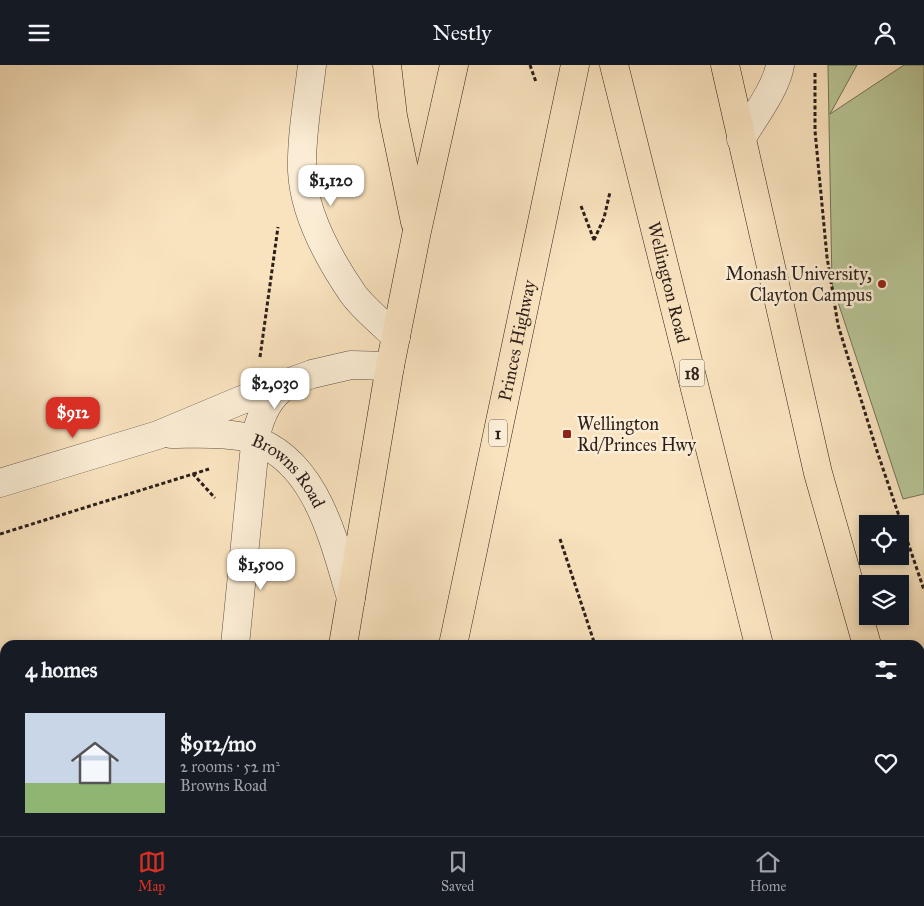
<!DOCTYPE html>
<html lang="en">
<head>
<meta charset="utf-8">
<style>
	:root { --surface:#171b24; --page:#242831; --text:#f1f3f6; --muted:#9ea1a6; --line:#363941; --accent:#d93025 }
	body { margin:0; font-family:"IM FELL Great Primer",serif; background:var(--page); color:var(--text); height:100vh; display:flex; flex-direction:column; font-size:19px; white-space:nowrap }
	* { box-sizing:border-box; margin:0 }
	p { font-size:16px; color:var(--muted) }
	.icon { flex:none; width:28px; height:28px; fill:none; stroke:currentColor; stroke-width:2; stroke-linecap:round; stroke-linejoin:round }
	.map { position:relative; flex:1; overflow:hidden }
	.details { position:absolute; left:0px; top:575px; width:925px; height:196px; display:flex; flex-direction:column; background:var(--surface); border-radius:15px 15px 0 0; box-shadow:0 2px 8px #0003 }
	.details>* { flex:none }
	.tools { position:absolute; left:859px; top:450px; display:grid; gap:10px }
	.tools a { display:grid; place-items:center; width:50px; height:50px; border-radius:0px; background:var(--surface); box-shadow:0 2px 8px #0003; font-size:25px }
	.price { position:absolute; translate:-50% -42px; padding:0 11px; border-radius:10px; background:#fff; color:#222; font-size:16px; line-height:32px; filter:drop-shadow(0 1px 2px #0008) }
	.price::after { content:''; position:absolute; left:50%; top:30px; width:15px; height:11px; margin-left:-8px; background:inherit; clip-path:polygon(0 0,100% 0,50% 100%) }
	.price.selected { background:var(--accent); color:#fff }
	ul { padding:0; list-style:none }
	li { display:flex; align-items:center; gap:15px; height:125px; padding:0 25px }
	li+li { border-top:1px solid var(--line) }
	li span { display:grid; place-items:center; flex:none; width:140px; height:100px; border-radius:0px; color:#555 }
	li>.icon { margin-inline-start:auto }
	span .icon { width:60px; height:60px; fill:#fffc; stroke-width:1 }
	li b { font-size:21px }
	h2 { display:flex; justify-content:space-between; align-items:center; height:60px; padding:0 25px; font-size:21px }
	header { display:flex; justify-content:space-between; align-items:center; height:65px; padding:0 25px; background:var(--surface); font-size:22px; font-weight:600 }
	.tab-bar { display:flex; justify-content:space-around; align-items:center; height:70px; border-top:1px solid var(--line); background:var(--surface); font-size:14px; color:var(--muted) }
	.tab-bar a { display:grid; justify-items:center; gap:2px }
	.tab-bar .selected { color:var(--accent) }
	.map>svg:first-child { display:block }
</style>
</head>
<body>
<header><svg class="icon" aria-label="menu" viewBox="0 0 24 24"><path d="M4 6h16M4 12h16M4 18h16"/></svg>Nestly<svg class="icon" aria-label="person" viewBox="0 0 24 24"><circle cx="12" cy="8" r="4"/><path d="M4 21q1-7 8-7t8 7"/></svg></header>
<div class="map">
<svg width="924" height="771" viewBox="0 0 924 771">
	<rect width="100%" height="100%" fill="#f9e3bf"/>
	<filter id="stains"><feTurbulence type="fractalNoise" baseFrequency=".004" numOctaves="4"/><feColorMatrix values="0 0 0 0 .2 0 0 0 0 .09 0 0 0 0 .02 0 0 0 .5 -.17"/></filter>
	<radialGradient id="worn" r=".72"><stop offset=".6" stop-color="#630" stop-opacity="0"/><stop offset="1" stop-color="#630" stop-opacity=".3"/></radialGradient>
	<!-- green -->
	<path fill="#b8c596" stroke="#727258" d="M828 0H857L830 49 904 0H924V429L903 434 832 219Z"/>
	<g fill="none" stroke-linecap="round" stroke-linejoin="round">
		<defs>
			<path id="service" d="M685 766 687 771"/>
			<g id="minor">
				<path d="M312 0C308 35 301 71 302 106 304 150 329 194 353 229 364 244 383 259 396 272"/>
				<path d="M741 74C753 54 777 22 780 0"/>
				<path id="s1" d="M171 369C194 369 221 367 244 372 315 389 333 473 351 533"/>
				<path d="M0 418 158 370 239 336 312 309 351 300 390 301"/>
				<path d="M235 580 256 370C261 349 269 331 288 319"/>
				<path d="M488 766V771"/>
				<path d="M216 771V766"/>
			</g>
			<g id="trunk">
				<path d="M387 0 393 51 415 157"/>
				<path id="s2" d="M614 0 759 580"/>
				<path d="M725 0 818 408 867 580"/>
				<path d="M343 580 390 301 417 166 454 0"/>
				<path id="s3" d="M453 580 575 0"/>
				<path d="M920 741 924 752"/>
				<path d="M798 766 799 771"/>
				<path d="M308 771 309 766"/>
				<path d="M412 771 413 766"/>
			</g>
		</defs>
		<!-- service casing -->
		<use href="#service" stroke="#5f5043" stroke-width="21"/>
		<!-- minor casing -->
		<use href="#minor" stroke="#5f5043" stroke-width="29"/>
		<!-- trunk casing -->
		<use href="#trunk" stroke="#2c1f1a" stroke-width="29"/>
		<!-- path -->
		<path stroke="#2c1f1a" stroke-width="3" stroke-dasharray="4 2.5" stroke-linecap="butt" d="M530 0 536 17
			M815 8V66L827 192 838 260 876 383 924 525
			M581 141 594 175
			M594 175 604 153 610 127
			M260 292 278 162
			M193 409 209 404
			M0 469 193 409 215 433
			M560 474 595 580"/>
		<!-- service -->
		<use href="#service" stroke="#fbedd5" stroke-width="19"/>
		<!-- minor -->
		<use href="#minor" stroke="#fbedd5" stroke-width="28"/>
		<!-- trunk -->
		<use href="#trunk" stroke="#f9e3bf" stroke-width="28"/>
	</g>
	<!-- markers -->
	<g fill="#8f2418" stroke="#fbedd5" stroke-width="2">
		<circle cx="882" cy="219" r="5"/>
		<rect x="562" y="364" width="10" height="10" rx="2.5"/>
	</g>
	<g text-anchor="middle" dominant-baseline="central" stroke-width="5" stroke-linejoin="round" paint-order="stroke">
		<!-- shield labels -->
		<g fill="#fbedd5" stroke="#6a5d52" stroke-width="1">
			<rect x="679.5" y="294.5" width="25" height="27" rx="4"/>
			<rect x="489" y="354.5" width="18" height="27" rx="4"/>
		</g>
		<g font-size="16" font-weight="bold" fill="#2c1f1a">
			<text x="692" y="308">18</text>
			<text x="498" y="368">1</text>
		</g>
		<!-- poi labels -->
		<g font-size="18" fill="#2c1f1a" stroke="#fbedd5" text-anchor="end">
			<text x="872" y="209">Monash University,<tspan x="872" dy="21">Clayton Campus</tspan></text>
			<text x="577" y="359" text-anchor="start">Wellington<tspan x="577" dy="21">Rd/Princes Hwy</tspan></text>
		</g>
		<!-- street labels -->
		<g font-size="18" fill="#2c1f1a" stroke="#fbedd5">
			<text stroke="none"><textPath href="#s2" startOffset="224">Wellington Road</textPath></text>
			<text stroke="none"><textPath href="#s3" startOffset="311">Princes Highway</textPath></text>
			<text stroke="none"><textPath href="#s1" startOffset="131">Browns Road</textPath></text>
		</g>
	</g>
	<rect width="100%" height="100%" filter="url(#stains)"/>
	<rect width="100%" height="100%" fill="url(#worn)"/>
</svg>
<div class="tools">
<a><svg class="icon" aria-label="locate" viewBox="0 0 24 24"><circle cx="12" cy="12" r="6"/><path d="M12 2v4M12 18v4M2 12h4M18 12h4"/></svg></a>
<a><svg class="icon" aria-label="layers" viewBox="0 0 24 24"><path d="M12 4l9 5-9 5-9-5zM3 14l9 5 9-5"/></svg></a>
</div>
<b class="price" style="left:331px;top:142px">$1,120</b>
<b class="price" style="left:275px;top:345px">$2,030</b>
<b class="price selected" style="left:73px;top:374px">$912</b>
<b class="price" style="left:261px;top:526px">$1,500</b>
<section class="details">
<h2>4 homes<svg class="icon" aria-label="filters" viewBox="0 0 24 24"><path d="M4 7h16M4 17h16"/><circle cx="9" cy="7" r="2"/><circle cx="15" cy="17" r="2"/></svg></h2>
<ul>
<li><span style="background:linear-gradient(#c9d6e8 70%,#8fb573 0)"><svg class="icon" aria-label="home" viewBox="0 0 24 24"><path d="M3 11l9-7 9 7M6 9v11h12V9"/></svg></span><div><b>$912/mo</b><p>2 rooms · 52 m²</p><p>Browns Road</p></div><svg class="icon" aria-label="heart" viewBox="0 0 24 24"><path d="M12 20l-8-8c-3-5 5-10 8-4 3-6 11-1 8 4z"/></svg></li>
</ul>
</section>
</div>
<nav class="tab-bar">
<a class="selected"><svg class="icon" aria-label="map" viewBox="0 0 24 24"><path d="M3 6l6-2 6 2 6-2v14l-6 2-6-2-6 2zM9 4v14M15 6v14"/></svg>Map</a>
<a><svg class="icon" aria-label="saved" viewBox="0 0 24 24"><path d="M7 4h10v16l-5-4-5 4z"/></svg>Saved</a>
<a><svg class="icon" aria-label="home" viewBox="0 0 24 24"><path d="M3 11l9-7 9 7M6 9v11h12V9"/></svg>Home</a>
</nav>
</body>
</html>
